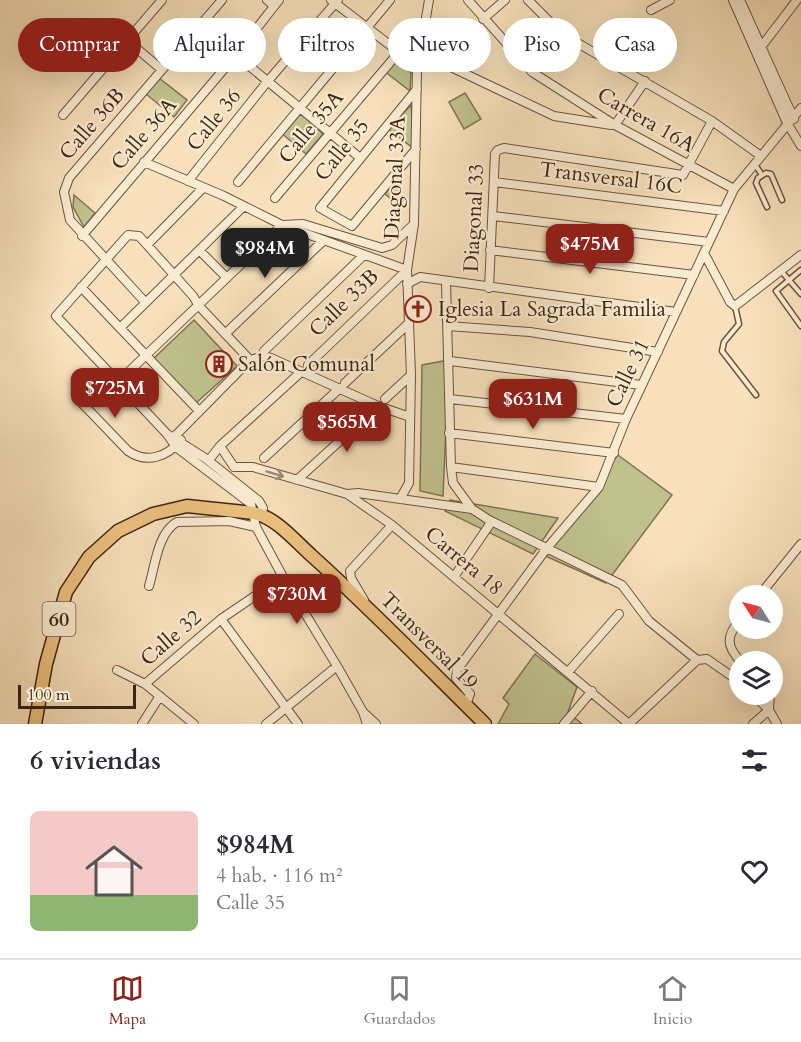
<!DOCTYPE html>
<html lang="es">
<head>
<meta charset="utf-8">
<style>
	:root { --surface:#fff; --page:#f7f7f7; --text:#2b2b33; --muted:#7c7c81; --line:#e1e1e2; --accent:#8f2418 }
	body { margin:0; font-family:Cardo,serif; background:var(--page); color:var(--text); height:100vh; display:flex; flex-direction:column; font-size:22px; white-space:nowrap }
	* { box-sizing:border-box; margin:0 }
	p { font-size:20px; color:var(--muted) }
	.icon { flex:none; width:33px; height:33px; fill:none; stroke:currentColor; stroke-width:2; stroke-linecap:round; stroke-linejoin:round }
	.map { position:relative; height:724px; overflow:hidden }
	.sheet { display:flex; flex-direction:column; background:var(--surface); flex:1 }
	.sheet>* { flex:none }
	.hud { position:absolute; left:18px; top:18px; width:765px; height:54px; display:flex; gap:12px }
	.needle { width:39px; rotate:306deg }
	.buttons { position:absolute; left:729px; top:585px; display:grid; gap:12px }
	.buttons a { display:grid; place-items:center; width:54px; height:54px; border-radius:50%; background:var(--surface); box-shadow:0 6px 24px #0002; font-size:30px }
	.scale { position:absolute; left:18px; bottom:15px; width:118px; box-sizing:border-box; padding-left:6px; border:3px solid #3f2414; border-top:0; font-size:16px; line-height:21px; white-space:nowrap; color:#3f2414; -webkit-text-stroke:4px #faecd3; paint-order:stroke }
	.price { position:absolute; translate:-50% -51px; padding:0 14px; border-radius:12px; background:var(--accent); color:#fff; font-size:20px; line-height:39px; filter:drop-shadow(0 2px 3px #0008) }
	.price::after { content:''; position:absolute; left:50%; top:36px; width:18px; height:14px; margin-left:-9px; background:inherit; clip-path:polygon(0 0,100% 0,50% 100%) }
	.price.active { background:#222; color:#fff }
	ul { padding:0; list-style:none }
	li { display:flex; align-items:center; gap:18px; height:150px; padding:0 30px }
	li span { display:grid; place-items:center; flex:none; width:168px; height:120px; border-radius:9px; color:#555 }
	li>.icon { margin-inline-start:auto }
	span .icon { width:72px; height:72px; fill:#fffc; stroke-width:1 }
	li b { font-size:26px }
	h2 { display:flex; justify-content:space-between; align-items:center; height:72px; padding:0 30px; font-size:26px }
	.pill { padding:0 21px; border-radius:27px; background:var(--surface); box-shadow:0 6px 24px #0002; font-size:21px; line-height:54px }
	.pill.active { background:var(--accent); color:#fff }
	.dock { display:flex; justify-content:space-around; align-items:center; height:84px; border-top:2px solid var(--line); background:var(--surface); font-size:16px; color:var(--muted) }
	.dock a { display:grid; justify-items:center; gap:3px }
	.dock .active { color:var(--accent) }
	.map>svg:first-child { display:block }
</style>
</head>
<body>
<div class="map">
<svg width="801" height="724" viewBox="0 0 801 724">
	<rect width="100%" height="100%" fill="#f8e1bc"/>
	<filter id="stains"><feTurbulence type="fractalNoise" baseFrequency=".00333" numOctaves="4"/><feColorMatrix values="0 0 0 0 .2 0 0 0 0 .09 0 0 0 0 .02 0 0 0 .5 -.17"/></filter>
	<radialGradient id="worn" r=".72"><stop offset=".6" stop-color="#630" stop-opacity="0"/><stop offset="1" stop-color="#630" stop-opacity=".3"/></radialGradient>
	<!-- green -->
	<path fill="#c0c28e" stroke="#807351" stroke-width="1.5" d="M393 59 411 73 410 91 383 70Z
		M159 78 187 100 174 117 146 94Z
		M465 93 481 119 464 129 449 102Z
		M411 105 415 144 413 148 388 129Z
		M298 111 323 134 306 154 280 132Z
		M401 173V206L385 194Z
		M74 195 95 213 84 227 73 207Z
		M194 320 237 366 195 404 152 360Z
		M449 360 443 496 420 491 422 365Z
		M618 455 672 495 606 583 543 555Z
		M450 500 558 518 533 554 445 511Z
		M535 654 577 687 568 712 582 724H498L509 704 503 698Z"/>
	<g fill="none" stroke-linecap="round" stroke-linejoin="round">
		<defs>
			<path id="lane" d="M754 163 762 175
				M767 207 756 183 758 178 766 173 771 174 782 200
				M801 270 776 291 801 326
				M782 272 801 294
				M735 306 739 324 724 342 722 351 756 395"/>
			<path id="street" d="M267 0 274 6
				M331 0 399 52 417 71
				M468 0 532 72 615 125 734 189
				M528 0 562 34 712 121 761 156
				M733 0 787 123 801 146
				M740 0 794 119
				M651 10 670 0
				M483 19 505 0
				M128 41 162 70
				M761 47 797 0
				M236 55 359 157
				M419 62 436 60 554 116 611 125
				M532 72 562 34
				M63 115 162 0
				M615 125 645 81
				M416 149 352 226 320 208 417 89
				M144 162 224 196 282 225 407 270 308 365
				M188 181 267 82 338 0
				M238 182 390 0
				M494 182 724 211
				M275 198 399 52
				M493 216 709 242
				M82 236 236 55 279 0
				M147 245 203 188
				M490 250 694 275
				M200 251 227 278
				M704 253 730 302 735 306 801 255
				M407 284 420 277 676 312
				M81 287 199 411
				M489 288 495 154 498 150 504 148 683 175 712 121
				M145 302 70 220 64 192 69 178 222 0
				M448 326 530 332 658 352
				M121 327 243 207
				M225 334 323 241
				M264 351 364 255
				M250 360 199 306 193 296 139 236 128 235 56 316 167 434 176 447 251 504 256 527 283 577 337 666 363 712 367 724
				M250 360 264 356 271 358 378 406 410 417
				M450 361 641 385
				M107 372 78 399 128 451C147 464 167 457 181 440
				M117 383 282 225 303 224 382 248 392 245 414 224
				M345 383 409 323
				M385 399 411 375
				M450 399 626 419
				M449 433 614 453
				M167 434 205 458 259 501 263 508 261 517
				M173 438 250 360
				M220 446 234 467
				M264 458 340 388
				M209 460 220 446 301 372
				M234 467H253L347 494 392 525 629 724 697 660 707 659 740 682
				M451 467 599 487
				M297 480 378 406
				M347 494 358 493 472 509 453 483 451 467 446 282
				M400 499 409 483 411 375 407 270 414 224 417 71 429 0
				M489 520 622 585 649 621 697 660
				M454 577 490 524 489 520 472 509
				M149 586C155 566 158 532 177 522L229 521 256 527
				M759 596 801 544
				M364 600 351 578 350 571 392 525
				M221 619 298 724
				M740 620C726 636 726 646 741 662
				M117 670 145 684 194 724
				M568 672 619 614
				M145 684 221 619 283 577
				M753 694 769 710 777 724
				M466 705 470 694 456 678 457 670 547 548 599 487 626 419 734 189 801 108
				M364 713 376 724
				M142 724 160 696
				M266 724 337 666
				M564 724 592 691
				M753 724 769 710 770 694"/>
			<path id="primary" d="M35 724 46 664 66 592 89 557 118 531 153 514 187 506 254 513C277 518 295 541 312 556 372 610 428 668 485 724"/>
		</defs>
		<!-- lane casing -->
		<use href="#lane" stroke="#6d533e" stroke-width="7"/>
		<!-- street casing -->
		<use href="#street" stroke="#6d533e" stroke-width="10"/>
		<!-- primary casing -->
		<use href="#primary" stroke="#3f2414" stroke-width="15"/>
		<!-- lane -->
		<use href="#lane" stroke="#faecd3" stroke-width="4"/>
		<!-- street -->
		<use href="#street" stroke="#faecd3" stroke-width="8"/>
		<!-- primary -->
		<use href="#primary" stroke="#ecc07e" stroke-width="12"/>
	</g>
	<!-- one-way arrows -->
	<defs><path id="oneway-shaft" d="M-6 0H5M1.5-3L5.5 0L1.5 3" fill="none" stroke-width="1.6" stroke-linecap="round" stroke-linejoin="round" transform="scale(1.5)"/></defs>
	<use stroke="#9c8874" href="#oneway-shaft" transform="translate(275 474) rotate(17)"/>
	<!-- icons -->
	<defs>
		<symbol id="church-ring" viewBox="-11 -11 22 22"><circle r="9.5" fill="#faecd3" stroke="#8f2418" stroke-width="1.5"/><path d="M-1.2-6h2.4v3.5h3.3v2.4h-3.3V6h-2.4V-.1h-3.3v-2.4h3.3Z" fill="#8f2418"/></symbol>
		<symbol id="building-ring" viewBox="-11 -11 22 22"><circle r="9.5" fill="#faecd3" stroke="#8f2418" stroke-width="1.5"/><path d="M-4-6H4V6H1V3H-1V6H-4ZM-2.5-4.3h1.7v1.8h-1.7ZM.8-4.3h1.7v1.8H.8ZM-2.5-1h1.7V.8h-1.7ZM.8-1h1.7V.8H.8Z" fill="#8f2418"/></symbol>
	</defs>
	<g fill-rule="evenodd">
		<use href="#church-ring" x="403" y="294" width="30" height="30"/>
		<use href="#building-ring" x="204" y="349" width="30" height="30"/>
	</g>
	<g text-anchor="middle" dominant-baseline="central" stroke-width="4.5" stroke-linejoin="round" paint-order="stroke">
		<!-- shield labels -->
		<rect fill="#faecd3" stroke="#77604d" stroke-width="1.5" x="42.5" y="602" width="33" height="34" rx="4.5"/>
		<g font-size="20" font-weight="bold" fill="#3f2414">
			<text x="59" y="619">60</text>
		</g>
		<!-- street labels -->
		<g font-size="21" fill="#3f2414" stroke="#faecd3">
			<text transform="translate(214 120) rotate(-51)">Calle 36</text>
			<text transform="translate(646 120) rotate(30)">Carrera 16A</text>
			<text transform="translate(92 124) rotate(-49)">Calle 36B</text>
			<text transform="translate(311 127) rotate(-50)">Calle 35A</text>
			<text transform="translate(144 134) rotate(-49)">Calle 36A</text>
			<text transform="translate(342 150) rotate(-51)">Calle 35</text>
			<text transform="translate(395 178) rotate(-87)">Diagonal 33A</text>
			<text transform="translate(611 178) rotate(7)">Transversal 16C</text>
			<text transform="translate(474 218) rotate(-87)">Diagonal 33</text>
			<text transform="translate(344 303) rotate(-44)">Calle 33B</text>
			<text transform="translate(628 373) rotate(-64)">Calle 31</text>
			<text transform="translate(464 561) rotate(40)">Carrera 18</text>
			<text transform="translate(171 638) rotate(-41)">Calle 32</text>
			<text transform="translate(429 641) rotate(45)">Transversal 19</text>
		</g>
		<!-- poi labels -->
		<g font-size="21" fill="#3f2414" stroke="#faecd3" text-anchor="start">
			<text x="438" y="309">Iglesia La Sagrada Familia</text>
			<text x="238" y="364">Salón Comunal</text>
		</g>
	</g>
	<rect width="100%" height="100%" filter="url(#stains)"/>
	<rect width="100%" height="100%" fill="url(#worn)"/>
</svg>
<div class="buttons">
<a><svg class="needle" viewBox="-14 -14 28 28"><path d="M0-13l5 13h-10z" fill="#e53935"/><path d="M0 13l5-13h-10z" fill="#7c7c81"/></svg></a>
<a><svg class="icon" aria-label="layers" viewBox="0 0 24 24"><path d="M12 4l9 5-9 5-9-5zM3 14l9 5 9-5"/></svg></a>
</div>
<div class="scale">100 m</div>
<b class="price" style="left:590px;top:275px">$475M</b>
<b class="price active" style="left:265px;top:279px">$984M</b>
<b class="price" style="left:115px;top:419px">$725M</b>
<b class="price" style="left:533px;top:430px">$631M</b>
<b class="price" style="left:347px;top:453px">$565M</b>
<b class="price" style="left:297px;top:625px">$730M</b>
<div class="hud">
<a class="pill active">Comprar</a>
<a class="pill">Alquilar</a>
<a class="pill">Filtros</a>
<a class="pill">Nuevo</a>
<a class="pill">Piso</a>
<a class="pill">Casa</a>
</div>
</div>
<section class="sheet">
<h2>6 viviendas<svg class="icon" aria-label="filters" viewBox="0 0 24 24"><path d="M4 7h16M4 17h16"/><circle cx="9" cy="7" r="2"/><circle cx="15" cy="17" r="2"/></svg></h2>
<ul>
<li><span style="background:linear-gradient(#f6c9c9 70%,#8fb573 0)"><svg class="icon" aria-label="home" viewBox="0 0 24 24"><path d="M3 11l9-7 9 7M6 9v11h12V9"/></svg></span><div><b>$984M</b><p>4 hab. · 116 m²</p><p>Calle 35</p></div><svg class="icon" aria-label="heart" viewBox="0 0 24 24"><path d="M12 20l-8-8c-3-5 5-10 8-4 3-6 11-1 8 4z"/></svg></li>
</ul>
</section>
<nav class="dock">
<a class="active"><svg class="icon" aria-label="map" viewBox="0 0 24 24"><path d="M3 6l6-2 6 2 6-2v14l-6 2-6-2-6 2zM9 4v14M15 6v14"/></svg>Mapa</a>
<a><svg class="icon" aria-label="saved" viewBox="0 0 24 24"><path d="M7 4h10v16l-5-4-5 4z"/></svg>Guardados</a>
<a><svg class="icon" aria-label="home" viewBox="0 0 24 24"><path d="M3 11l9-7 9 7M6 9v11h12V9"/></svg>Inicio</a>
</nav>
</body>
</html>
